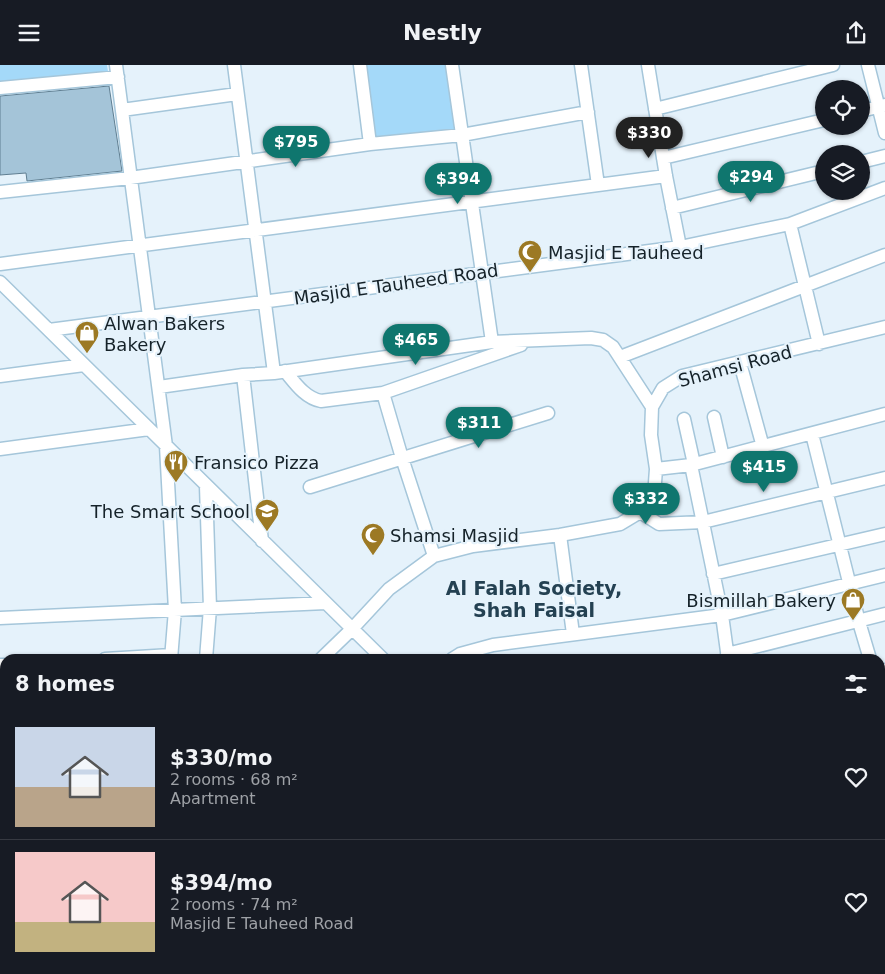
<!DOCTYPE html>
<html lang="en">
<head>
<meta charset="utf-8">
<style>
	:root { --surface:#171b24; --page:#242831; --text:#f1f3f6; --muted:#9ea1a6; --line:#363941; --accent:#0f766e }
	body { margin:0; font-family:"DejaVu Sans",sans-serif; background:var(--page); color:var(--text); height:100vh; display:flex; flex-direction:column; font-size:19px; white-space:nowrap }
	* { box-sizing:border-box; margin:0 }
	p { font-size:16px; color:var(--muted) }
	.icon { flex:none; width:28px; height:28px; fill:none; stroke:currentColor; stroke-width:2; stroke-linecap:round; stroke-linejoin:round }
	.map { position:relative; flex:1; overflow:hidden }
	.details { position:absolute; left:0px; top:589px; width:885px; height:321px; display:flex; flex-direction:column; background:var(--surface); border-radius:15px 15px 0 0; box-shadow:0 1px 4px #0004 }
	.details>* { flex:none }
	.controls { position:absolute; left:815px; top:15px; display:grid; gap:10px }
	.controls a { display:grid; place-items:center; width:55px; height:55px; border-radius:50%; background:var(--surface); box-shadow:0 1px 4px #0004; font-size:25px }
	.price { position:absolute; translate:-50% -42px; padding:0 11px; border-radius:18px; background:var(--accent); color:#fff; font-size:16px; line-height:32px; filter:drop-shadow(0 1px 2px #0008) }
	.price::after { content:''; position:absolute; left:50%; top:30px; width:15px; height:11px; margin-left:-8px; background:inherit; clip-path:polygon(0 0,100% 0,50% 100%) }
	.price.on { background:#222; color:#fff }
	ul { padding:0; list-style:none }
	li { display:flex; align-items:center; gap:15px; height:125px; padding:0 15px }
	li+li { border-top:1px solid var(--line) }
	li span { display:grid; place-items:center; flex:none; width:140px; height:100px; border-radius:0px; color:#555 }
	li>.icon { margin-inline-start:auto }
	span .icon { width:60px; height:60px; fill:#fffc; stroke-width:1 }
	li b { font-size:21px }
	h2 { display:flex; justify-content:space-between; align-items:center; height:60px; padding:0 15px; font-size:21px }
	header { display:flex; justify-content:space-between; align-items:center; height:65px; padding:0 15px; background:var(--surface); font-size:22px; font-weight:700 }
	.map>svg:first-child { display:block }
</style>
</head>
<body>
<header><svg class="icon" aria-label="menu" viewBox="0 0 24 24"><path d="M4 6h16M4 12h16M4 18h16"/></svg>Nestly<svg class="icon" aria-label="share" viewBox="0 0 24 24"><path d="M12 15V3M7 8l5-5 5 5M5 13v7h14v-7"/></svg></header>
<div class="map">
<svg width="885" height="909" viewBox="0 0 885 909">
	<rect width="100%" height="100%" fill="#e5f2fb"/>
	<!-- green -->
	<path fill="#a4d9f9" d="M0 0H107L109 13 0 19Z
		M362 0H450L460 66 372 76Z"/>
	<!-- building -->
	<path fill="#a4c4d8" stroke="#5f7e91" d="M109 21 122 106 27 116 26 108 0 110V31Z"/>
	<g fill="none" stroke-linecap="round" stroke-linejoin="round">
		<defs>
			<path id="minor" d="M116 0 166 381 175 545 171 594
				M234 0 274 308
				M360 0 370 79
				M452 0 492 277
				M581 0 598 120
				M648 0 666 111 680 182
				M868 0 885 68
				M0 23 118 12
				M655 44 833 0
				M122 45 237 29
				M861 46 885 40
				M663 93 824 55
				M861 97 885 91
				M0 127 130 113 370 79 462 70 588 47
				M672 143 824 106
				M790 159 819 279
				M0 199 666 111
				M0 217 383 594
				M49 265 680 182 790 159 885 123
				M620 292 885 190
				M740 298 763 382
				M285 306C295 318 305 333 321 336L383 328 521 280
				M243 310 262 476
				M0 311 84 300
				M159 322 243 310 274 308 492 277 591 273 603 275 613 282 652 342
				M383 328 402 393 434 491
				M714 352 723 392
				M684 354 694 399
				M812 369 859 557 870 594
				M0 384 149 364
				M691 400 722 550 728 594
				M656 404 691 400 885 349
				M310 422 548 348
				M640 447 659 459 703 457 885 413
				M560 470 573 569
				M713 509 885 469
				M0 553 326 538
				M727 589 885 549
				M105 594 171 590
				M206 594 210 543 206 421
				M321 594 352 564 389 524 434 491 473 481 560 470 620 459 640 447 654 431 656 404 651 370 652 342 663 323 682 311 885 262
				M452 594 460 589 493 580 722 550 885 510
				M0 600H5
				M880 606 885 605
				M880 659 885 658
				M0 670 5 669
				M880 709H885
				M0 727H5
				M880 765H885
				M0 777H5
				M880 793H885
				M0 869 5 868
				M59 905V909
				M448 905 449 909
				M706 905 710 909
				M816 905V909
				M166 909 192 905
				M407 909 434 905"/>
		</defs>
		<!-- minor casing -->
		<use href="#minor" stroke="#a5c6da" stroke-width="15"/>
		<!-- minor -->
		<use href="#minor" stroke="#fff" stroke-width="12"/>
	</g>
	<!-- icons -->
	<defs>
		<symbol id="mosque-pin" viewBox="-11 -11 22 30"><path d="M0 17L-7.5 6A9.5 9.5 0 1 1 7.5 6Z" fill="#9c7924" stroke="#e5f2fb"/><path d="M3.5-4.9A6 6 0 1 0 3.5 4.9A5 5 0 1 1 3.5-4.9Z" fill="#fff"/></symbol>
		<symbol id="shop-pin" viewBox="-11 -11 22 30"><path d="M0 17L-7.5 6A9.5 9.5 0 1 1 7.5 6Z" fill="#9c7924" stroke="#e5f2fb"/><path d="M-5-2.5h2.3a2.7 3.5 0 0 1 5.4 0H5L5.5 6h-11ZM-1.5-2.5h3a1.5 2.3 0 0 0-3 0Z" fill="#fff"/></symbol>
		<symbol id="restaurant-pin" viewBox="-11 -11 22 30"><path d="M0 17L-7.5 6A9.5 9.5 0 1 1 7.5 6Z" fill="#9c7924" stroke="#e5f2fb"/><path d="M-5-6h1v4h1v-4h1v4h1v-4h1v5L-1.5 .5V6h-2V.5L-5-1ZM5-6V6H3V1.5H1.5Q1.5-4 5-6Z" fill="#fff"/></symbol>
		<symbol id="school-pin" viewBox="-11 -11 22 30"><path d="M0 17L-7.5 6A9.5 9.5 0 1 1 7.5 6Z" fill="#9c7924" stroke="#e5f2fb"/><path d="M0-5L7-2L0 1L-7-2ZM-4 1L0 2.5L4 1V4Q0 6-4 4Z" fill="#fff"/></symbol>
	</defs>
	<g fill-rule="evenodd">
		<use href="#mosque-pin" x="516" y="173" width="28" height="38"/>
		<use href="#shop-pin" x="73" y="254" width="28" height="38"/>
		<use href="#restaurant-pin" x="162" y="383" width="28" height="38"/>
		<use href="#school-pin" x="253" y="432" width="28" height="38"/>
		<use href="#mosque-pin" x="359" y="456" width="28" height="38"/>
		<use href="#shop-pin" x="839" y="521" width="28" height="38"/>
	</g>
	<g text-anchor="middle" dominant-baseline="central" stroke-width="4.5" stroke-linejoin="round" paint-order="stroke">
		<!-- poi labels -->
		<g font-size="18" fill="#152229" stroke="#e5f2fb" text-anchor="start">
			<text x="548" y="187">Masjid E Tauheed</text>
			<text x="104" y="258">Alwan Bakers<tspan x="104" dy="21">Bakery</tspan></text>
			<text x="194" y="397">Fransico Pizza</text>
			<text x="250" y="446" text-anchor="end">The Smart School</text>
			<text x="390" y="470">Shamsi Masjid</text>
			<text x="836" y="535" text-anchor="end">Bismillah Bakery</text>
		</g>
		<!-- street labels -->
		<g font-size="18" fill="#152229" stroke="#e5f2fb">
			<text transform="translate(396 219) rotate(-8)">Masjid E Tauheed Road</text>
			<text transform="translate(735 301) rotate(-15)">Shamsi Road</text>
		</g>
		<!-- neighbourhood labels -->
		<g font-size="19" font-weight="bold" fill="#244152" stroke="#e5f2fb">
			<text x="534" y="523">Al Falah Society,<tspan x="534" dy="22">Shah Faisal</tspan></text>
		</g>
	</g>
</svg>
<div class="controls">
<a><svg class="icon" aria-label="locate" viewBox="0 0 24 24"><circle cx="12" cy="12" r="6"/><path d="M12 2v4M12 18v4M2 12h4M18 12h4"/></svg></a>
<a><svg class="icon" aria-label="layers" viewBox="0 0 24 24"><path d="M12 4l9 5-9 5-9-5zM3 14l9 5 9-5"/></svg></a>
</div>
<b class="price on" style="left:649px;top:94px">$330</b>
<b class="price" style="left:296px;top:103px">$795</b>
<b class="price" style="left:751px;top:138px">$294</b>
<b class="price" style="left:458px;top:140px">$394</b>
<b class="price" style="left:416px;top:301px">$465</b>
<b class="price" style="left:479px;top:384px">$311</b>
<b class="price" style="left:764px;top:428px">$415</b>
<b class="price" style="left:646px;top:460px">$332</b>
<section class="details">
<h2>8 homes<svg class="icon" aria-label="filters" viewBox="0 0 24 24"><path d="M4 7h16M4 17h16"/><circle cx="9" cy="7" r="2"/><circle cx="15" cy="17" r="2"/></svg></h2>
<ul>
<li><span style="background:linear-gradient(#c9d6e8 60%,#b9a48a 0)"><svg class="icon" aria-label="home" viewBox="0 0 24 24"><path d="M3 11l9-7 9 7M6 9v11h12V9"/></svg></span><div><b>$330/mo</b><p>2 rooms · 68 m²</p><p>Apartment</p></div><svg class="icon" aria-label="heart" viewBox="0 0 24 24"><path d="M12 20l-8-8c-3-5 5-10 8-4 3-6 11-1 8 4z"/></svg></li>
<li><span style="background:linear-gradient(#f6c9c9 70%,#c2b280 0)"><svg class="icon" aria-label="home" viewBox="0 0 24 24"><path d="M3 11l9-7 9 7M6 9v11h12V9"/></svg></span><div><b>$394/mo</b><p>2 rooms · 74 m²</p><p>Masjid E Tauheed Road</p></div><svg class="icon" aria-label="heart" viewBox="0 0 24 24"><path d="M12 20l-8-8c-3-5 5-10 8-4 3-6 11-1 8 4z"/></svg></li>
</ul>
</section>
</div>
</body>
</html>
